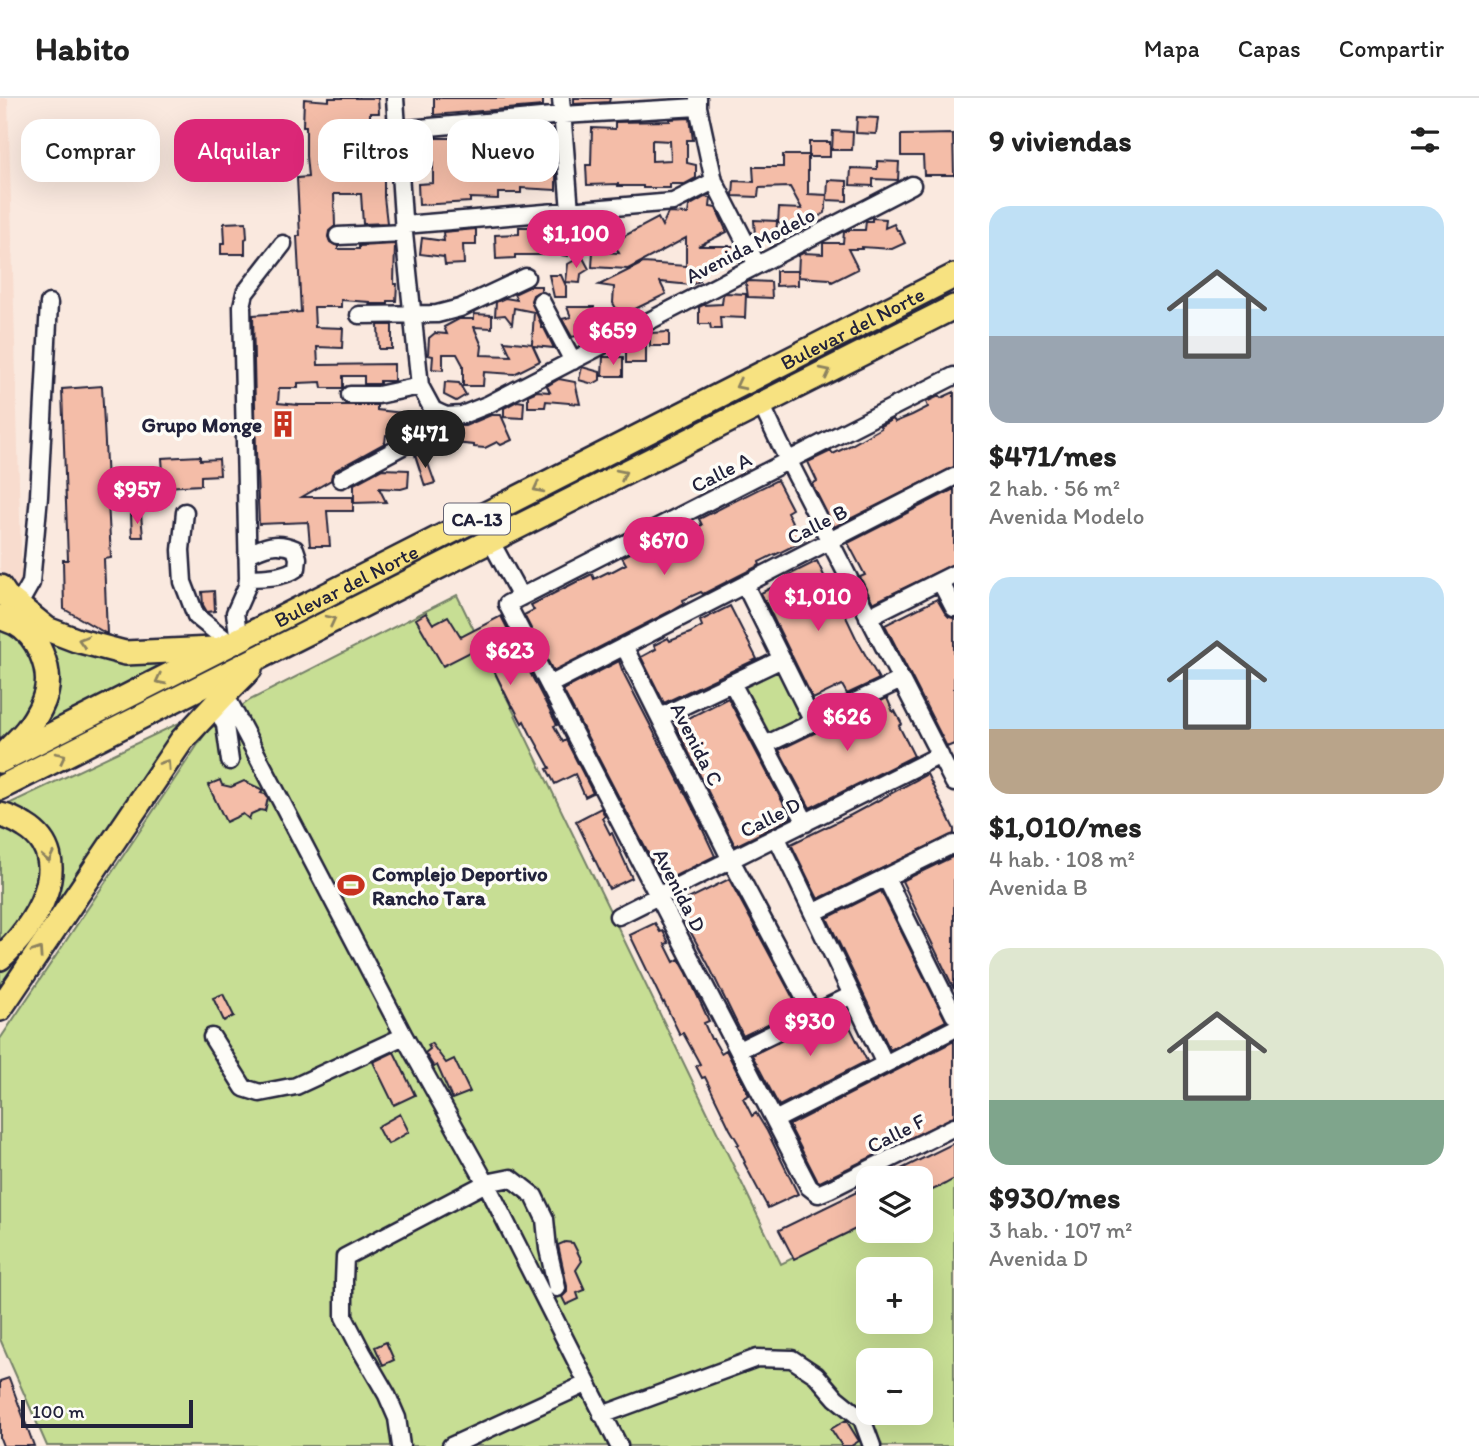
<!DOCTYPE html>
<html lang="es">
<head>
<meta charset="utf-8">
<style>
	:root { --surface:#fff; --page:#f2f2f2; --text:#222; --muted:#767676; --line:#e0e0e0; --accent:#db2777 }
	body { margin:0; font-family:Itim,sans-serif; background:var(--page); color:var(--text); height:100vh; display:flex; flex-direction:column; font-size:26px; white-space:nowrap }
	* { box-sizing:border-box; margin:0 }
	p { font-size:23px; color:var(--muted) }
	.icon { flex:none; width:38px; height:38px; fill:none; stroke:currentColor; stroke-width:2; stroke-linecap:round; stroke-linejoin:round }
	.map { position:relative; flex:1; overflow:hidden }
	.side { display:flex; flex-direction:column; background:var(--surface); width:525px }
	.side>* { flex:none }
	.guide { position:absolute; left:21px; top:21px; width:665px; height:63px; display:flex; gap:14px }
	.buttons { position:absolute; left:856px; top:1068px; display:grid; gap:14px }
	.buttons a { display:grid; place-items:center; width:77px; height:77px; border-radius:14px; background:var(--surface); box-shadow:0 7px 28px #0002; font-size:35px }
	.scale { position:absolute; left:21px; bottom:18px; width:172px; box-sizing:border-box; padding-left:7px; border:4px solid #22223b; border-top:0; font-size:19px; line-height:24px; white-space:nowrap; color:#22223b; -webkit-text-stroke:5px #fdfcf7; paint-order:stroke }
	.price { position:absolute; translate:-50% -60px; padding:0 16px; border-radius:24px; background:var(--accent); color:#fff; font-size:23px; line-height:46px; filter:drop-shadow(0 2px 4px #0008) }
	.price::after { content:''; position:absolute; left:50%; top:42px; width:21px; height:16px; margin-left:-10px; background:inherit; clip-path:polygon(0 0,100% 0,50% 100%) }
	.price.on { background:#222; color:#fff }
	ul { padding:0; list-style:none }
	li { display:grid; align-content:center; gap:14px; height:371px; padding:0 35px }
	li span { display:grid; place-items:center; height:217px; border-radius:21px; color:#555 }
	li>.icon { margin-inline-start:auto }
	span .icon { width:126px; height:126px; fill:#fffc; stroke-width:1 }
	li b { font-size:30px }
	h2 { display:flex; justify-content:space-between; align-items:center; height:84px; padding:0 35px; font-size:30px }
	.chip { padding:0 24px; border-radius:21px; background:var(--surface); box-shadow:0 7px 28px #0002; font-size:24px; line-height:63px }
	.chip.on { background:var(--accent); color:#fff }
	header { display:flex; align-items:center; gap:42px; box-sizing:border-box; height:98px; padding:0 35px; background:var(--surface); border-bottom:2px solid var(--line) }
	header strong { font-size:33px }
	nav { display:flex; gap:38px; margin-inline-start:auto; font-size:24px }
	main { display:flex; flex:1; min-height:0 }
	.map>svg:first-child { display:block }
</style>
</head>
<body>
<header>
<strong>Habito</strong>
<nav><a>Mapa</a><a>Capas</a><a>Compartir</a></nav>
</header>
<main>
<div class="map">
<svg width="954" height="1348" viewBox="0 0 954 1348">
	<rect width="100%" height="100%" fill="#fae9df"/>
	<filter id="ink" filterUnits="userSpaceOnUse"><feTurbulence type="fractalNoise" baseFrequency=".0143" numOctaves="2"/><feDisplacementMap in="SourceGraphic" scale="14" xChannelSelector="R" yChannelSelector="G"/><feConvolveMatrix kernelMatrix="1 2 1 2 8 2 1 2 1" color-interpolation-filters="sRGB"/></filter>
	<g filter="url(#ink)">
		<!-- built -->
		<path fill="#f8dcce" d="M0 0H8L22 489 16 493 0 471Z"/>
		<!-- green -->
		<path fill="#c7de94" stroke="#748068" stroke-width="2" fill-rule="evenodd" d="M0 496 50 538 193 557 22 643 52 587 0 515Z
			M457 497 781 1166 868 1123V1132H920L921 1096 954 1079V1348H47L0 1241V941L207 633 250 602ZM868 1171H920V1223H868ZM868 1262H920V1314H868Z
			M0 524 26 539 41 591 0 652Z
			M777 570 804 620 769 638 742 587Z
			M196 617 0 904V866L57 773 0 710Z
			M0 720 40 750 43 785 0 852Z"/>
		<!-- building -->
		<path fill="#f4bda8" stroke="#22223b" stroke-width="2" fill-rule="evenodd" d="M329 0H378L379 15H370V35L382 34V52L325 56 317 61 316 67 321 75 326 76 384 73V99L387 125 363 126 361 96H334L335 128 329 133 328 139 330 144 338 148V151H359V148L395 146 394 186H397L396 203H388V206H370V204L341 202V209H314L315 229 343 230 342 250 317 249 318 267 394 266V283H380V286H364V278H343V290H322L321 284 298 285V290H279L278 305 299 307H377V312L413 316 410 332 398 338 386 337 385 345 336 372 332 376 331 382 302 399H353V413H327L330 448H310L308 424 259 426 256 353 253 217 301 214 297 138H300L297 80 308 79 306 58V28H303L304 1 329 3Z
			M434 0H543V8L434 17Z
			M574 0H610L609 4 574 6Z
			M857 19 878 20 876 36 856 35Z
			M690 20 693 42H687V65L696 67V80L685 86H670V90H643V88H618V86L587 87 586 67H591L592 30 615 31V24L670 23V21ZM652 42 670 43 671 62 652 63Z
			M545 29V31H552L551 51 525 50 524 69 556 71V92L521 90V95H498V101L470 100V104L419 107 418 86 433 85V63H420V40H472V36L497 34 529 37V31ZM486 57H503V78H486Z
			M833 33 853 34 852 52H832Z
			M953 36 954 77H924L923 58H901V37Z
			M809 44H830V59H809Z
			M783 57H808V96L827 97 825 115 804 127 778 125 779 110 802 111 790 89 759 90 758 99 733 98 734 83 754 84 753 69H783Z
			M877 63 899 64 898 82 873 81V88L850 87 851 70 877 71Z
			M828 82 847 83V103L827 102Z
			M705 99 711 100 710 109 716 110 727 134 698 148H736L738 152V163H719L720 165 697 175 700 183 691 187 660 184 666 196 633 212V215L618 214 613 205 614 189 599 187 643 165 686 168V140L628 171 592 169 593 153 619 155 613 144 658 120 662 128 668 115 688 116 689 108Z
			M872 120 886 121 885 130 894 126 897 132H899L905 145 892 151 862 149V151H848L858 171 832 184 830 181 798 179 799 157 803 155 823 156V145H843L844 134 849 132H865L866 123H872Z
			M754 122 777 123 776 140 755 139Z
			M246 124 247 140 245 141V156H221V145H225L224 125Z
			M534 126H543V134L570 138 568 158 543 154V157H515V160L496 161 495 137 519 136V129H534Z
			M476 131V147H463L464 166 445 167 444 159 420 156 422 140 444 143 443 134Z
			M582 158 589 171 581 176 580 185 566 184 568 166Z
			M776 173H798V187L776 188Z
			M549 177H561L566 188V199H554Z
			M749 183 771 184 772 200 748 199 746 185Z
			M531 188H541V193L533 197 531 203 541 226V230H544L554 250 533 248 540 263 514 276 484 274 483 288H463V267L457 256H443V272L432 271 433 258 428 257 429 240 435 235 447 236 444 229 459 221H474V216L492 217V230L474 229 482 248 481 257 511 258 504 243 532 246 534 214 514 210 512 226 505 217 495 218 496 204 505 200 517 202 514 196Z
			M725 195 746 196 745 220 720 219 721 231H711L710 226H699V209L703 207 722 206 723 197Z
			M567 209H594V221H582V225L577 226 578 233H587V236L572 239 562 221 571 219Z
			M378 227H392V251H379Z
			M669 234V248H650V235Z
			M629 245H646V265H626V247Z
			M603 259H623V278H602Z
			M582 269 600 274V282L593 286 579 282Z
			M559 281 575 284 580 306 546 303 545 309H528V297L537 293 550 294 547 288Z
			M445 284 459 285 466 297 456 303 444 297Z
			M102 288 111 460 104 461 107 536 64 511 63 462H68L62 291Z
			M954 294V369L834 429 812 386 817 383 808 364 831 353 833 356 851 347 881 330 880 328 893 321 895 324 912 317 928 309 926 304 939 298 941 300Z
			M517 303 524 304 523 320 504 319V310Z
			M491 317H501L512 342 501 347 497 344 485 350 474 349V347L454 345 456 328H465Z
			M415 357H425L435 385 425 388Z
			M200 358V362L219 361 220 377 201 378V387L164 389 162 360Z
			M382 371 409 372 408 389 401 391 379 390 386 404 354 405V386Z
			M777 382 792 411 787 414 795 430 799 429 805 442 775 457V456L759 464 760 467 703 496 701 494 683 502 684 505 669 514 553 573 524 517 534 512 531 507 592 476 594 481 608 474 609 475 626 466 622 459 638 451 639 454 653 447 654 450 702 427 699 421Z
			M954 391V466L873 505 860 479 865 477 848 445Z
			M141 416 143 439H132L131 417Z
			M817 463 826 482 828 481 857 542 879 581 847 596 842 587 813 601 761 495 788 481 787 478Z
			M214 493 215 513 207 514 203 507 202 494Z
			M937 501 945 515 949 519 954 520V646L947 649 885 527Z
			M730 508 757 561 664 605 641 559 656 551 654 547 668 540 670 543 690 535 702 528 700 523Z
			M426 515 433 526 448 518 461 539 501 518 557 627 554 628 563 644 566 642 593 695 585 699 575 676 555 686 547 671 550 670 533 639H532L524 623 522 625 513 608 512 609 482 548 443 568 416 521Z
			M619 563 623 574 702 728H701L715 758 663 784 563 592Z
			M728 600 791 720 735 748 675 627Z
			M887 600 893 614 895 613 902 626 899 628 914 658 810 710 779 652Z
			M927 676 954 731V736L818 801 791 746 851 717Z
			M220 682 222 687 231 689 244 683 263 692 261 695 265 696 268 700 265 713 260 712 251 716 249 721 243 716 226 724 208 687Z
			M601 710 605 718 602 720 610 736 612 735 632 780 609 791 576 723Z
			M954 758V891L902 783Z
			M729 781 799 911 743 938 708 866 676 807Z
			M881 793 946 923 890 952 827 820Z
			M655 825 660 834 663 833 669 845 665 846 674 864 679 861 687 875 709 923 704 925 711 941H713L721 955 726 952 749 997 743 1000 752 1018 756 1015 767 1033 798 1096 768 1110 744 1065 745 1064 737 1047 739 1046 730 1031 705 979 702 980 696 968 700 966 683 935 680 937 664 904 663 905 630 837Z
			M223 896 234 918 224 923 213 900Z
			M842 913 867 963 779 1008 752 957Z
			M954 943V1019L826 1081 820 1084 817 1082 789 1027Z
			M431 945 446 965 454 961 470 994 452 1001 437 967 434 969 425 955 430 951 428 947Z
			M394 954 415 997 394 1007 373 964Z
			M400 1016 409 1034 388 1046 386 1042H384L377 1029Z
			M954 1045V1081L945 1086 920 1098V1080H883Z
			M868 1087V1125L794 1161 779 1132 857 1094 856 1093Z
			M565 1144 573 1145 582 1163 576 1172 585 1192 577 1195 579 1201 566 1207 562 1199 567 1194V1188L558 1147Z
			M386 1244 394 1262 383 1267 375 1249Z
			M9 1280 34 1348H3L0 1340V1283Z
			M846 1322 859 1343 851 1348H842L831 1331Z"/>
		<g fill="none" stroke-linecap="round" stroke-linejoin="round">
			<defs>
				<path id="minor" d="M395 0 404 135 420 288 433 312 446 318 462 317 487 307 912 87
					M561 0 570 113
					M698 0V9L714 83 757 167
					M397 32 563 17 698 9
					M326 66 399 61
					M404 127 673 104 714 83
					M338 138 404 135
					M541 203 573 263
					M359 217 437 216 460 210 526 179
					M954 278 507 506 809 1089 818 1096 830 1091 954 1029
					M350 297H378L420 288
					M761 306 780 346 954 685
					M341 381 442 327 446 318
					M185 414 181 452 183 484 196 518 231 546
					M490 442 521 499
					M247 457C264 448 277 443 295 451L298 460 297 470C283 480 265 479 248 480
					M940 483 954 510
					M745 487 813 624
					M18 508 31 485 39 398 49 205
					M868 519 954 476
					M239 542 235 515 247 488 248 480 242 208 245 195 283 146
					M624 548 731 762 813 916
					M732 585 806 725
					M549 587 954 379
					M225 596 404 938 486 1085 619 1348
					M215 606 225 627 230 663
					M660 619 782 561
					M765 647 901 582
					M777 740 885 966
					M886 780 954 917
					M813 815 954 746
					M618 818 940 657
					M212 939 244 990 260 995 296 988 404 938
					M739 952 852 897
					M775 1022 954 931
					M602 1317 757 1260 792 1261 816 1277 836 1300 862 1321 872 1348
					M401 1348 397 1320 387 1297 362 1254 344 1219V1183L345 1159 486 1085 511 1080 534 1098 545 1121 548 1151 557 1190
					M451 1348 586 1286"/>
				<g id="highway">
					<path d="M0 489 6 498 47 531 76 542 125 555 213 551"/>
					<path d="M0 519C5 521 10 523 15 525 38 537 52 571 46 595 43 607 36 619 29 629 23 638 14 645 7 653"/>
					<path id="s1" d="M0 663 954 178"/>
					<path d="M0 690 954 209"/>
					<path d="M0 717C10 719 16 722 25 728 79 760 34 831 0 860"/>
					<path d="M0 911 182 642 225 596 250 571"/>
				</g>
			</defs>
			<!-- minor casing -->
			<use href="#minor" stroke="#22223b" stroke-width="21"/>
			<!-- highway casing -->
			<use href="#highway" stroke="#22223b" stroke-width="28"/>
			<!-- minor -->
			<use href="#minor" stroke="#fdfcf7" stroke-width="16"/>
			<!-- highway -->
			<use href="#highway" stroke="#f7e281" stroke-width="23"/>
		</g>
		<!-- one-way arrows -->
		<defs><path id="oneway-chevron" d="M-2-3.5L2.5 0L-2 3.5" fill="none" stroke-width="1.6" stroke-linecap="round" stroke-linejoin="round" transform="scale(1.75)"/></defs>
		<g stroke="#8c825e">
			<use href="#oneway-chevron" transform="translate(826 274) rotate(-27)"/>
			<use href="#oneway-chevron" transform="translate(740 287) rotate(153)"/>
			<use href="#oneway-chevron" transform="translate(622 376) rotate(-27)"/>
			<use href="#oneway-chevron" transform="translate(538 390) rotate(153)"/>
			<use href="#oneway-chevron" transform="translate(331 522) rotate(-27)"/>
			<use href="#oneway-chevron" transform="translate(83 543) rotate(-164)"/>
			<use href="#oneway-chevron" transform="translate(160 582) rotate(153)"/>
			<use href="#oneway-chevron" transform="translate(61 659) rotate(-27)"/>
			<use href="#oneway-chevron" transform="translate(166 666) rotate(-56)"/>
			<use href="#oneway-chevron" transform="translate(48 759) rotate(77)"/>
			<use href="#oneway-chevron" transform="translate(38 854) rotate(-56)"/>
		</g>
	</g>
	<!-- icons -->
	<defs>
		<symbol id="building-bare" viewBox="-9 -9 18 18"><path d="M-4-6H4V6H1V3H-1V6H-4ZM-2.5-4.3h1.7v1.8h-1.7ZM.8-4.3h1.7v1.8H.8ZM-2.5-1h1.7V.8h-1.7ZM.8-1h1.7V.8H.8Z" fill="#c8321e" stroke="#fdfcf7" stroke-width="2.5" paint-order="stroke"/></symbol>
		<symbol id="stadium-bare" viewBox="-9 -9 18 18"><path d="M0-5a6.5 5 0 1 0 0 10a6.5 5 0 1 0 0-10ZM-3.5-1.8h7v3.6h-7Z" fill="#c8321e" stroke="#fdfcf7" stroke-width="2.5" paint-order="stroke"/></symbol>
	</defs>
	<g fill-rule="evenodd">
		<use href="#building-bare" x="264" y="307" width="38" height="38"/>
		<use href="#stadium-bare" x="332" y="768" width="38" height="38"/>
	</g>
	<g text-anchor="middle" dominant-baseline="central" stroke-width="7" stroke-linejoin="round" paint-order="stroke">
		<!-- shield labels -->
		<rect fill="#fdfcf7" stroke="#646373" stroke-width="2" x="444" y="405.5" width="66" height="31" rx="5"/>
		<g font-size="19" font-weight="bold" fill="#22223b">
			<text x="477" y="421">CA-13</text>
		</g>
		<!-- street labels -->
		<g font-size="21" fill="#22223b" stroke="#fdfcf7">
			<text transform="translate(750 147) rotate(-27)">Avenida Modelo</text>
			<text stroke="none"><textPath href="#s1" startOffset="956">Bulevar del Norte</textPath></text>
			<text transform="translate(721 374) rotate(-27)">Calle A</text>
			<text transform="translate(817 426) rotate(-27)">Calle B</text>
			<text stroke="none"><textPath href="#s1" startOffset="388">Bulevar del Norte</textPath></text>
			<text transform="translate(697 646) rotate(63)">Avenida C</text>
			<text transform="translate(770 719) rotate(-27)">Calle D</text>
			<text transform="translate(680 792) rotate(63)">Avenida D</text>
			<text transform="translate(896 1035) rotate(-27)">Calle F</text>
		</g>
		<!-- poi labels -->
		<g font-size="21" font-weight="bold" fill="#22223b" stroke="#fdfcf7" text-anchor="end">
			<text x="262" y="326">Grupo Monge</text>
			<text x="372" y="775" text-anchor="start">Complejo Deportivo<tspan x="372" dy="24">Rancho Tara</tspan></text>
		</g>
	</g>
</svg>
<div class="buttons">
<a><svg class="icon" aria-label="layers" viewBox="0 0 24 24"><path d="M12 4l9 5-9 5-9-5zM3 14l9 5 9-5"/></svg></a>
<a>+</a>
<a>−</a>
</div>
<div class="scale">100 m</div>
<b class="price" style="left:576px;top:172px">$1,100</b>
<b class="price" style="left:613px;top:269px">$659</b>
<b class="price on" style="left:425px;top:372px">$471</b>
<b class="price" style="left:137px;top:428px">$957</b>
<b class="price" style="left:664px;top:479px">$670</b>
<b class="price" style="left:818px;top:535px">$1,010</b>
<b class="price" style="left:510px;top:589px">$623</b>
<b class="price" style="left:847px;top:655px">$626</b>
<b class="price" style="left:810px;top:960px">$930</b>
<div class="guide">
<a class="chip">Comprar</a>
<a class="chip on">Alquilar</a>
<a class="chip">Filtros</a>
<a class="chip">Nuevo</a>
</div>
</div>
<section class="side">
<h2>9 viviendas<svg class="icon" aria-label="filters" viewBox="0 0 24 24"><path d="M4 7h16M4 17h16"/><circle cx="9" cy="7" r="2"/><circle cx="15" cy="17" r="2"/></svg></h2>
<ul>
<li><span style="background:linear-gradient(#bfe0f5 60%,#9aa5b1 0)"><svg class="icon" aria-label="home" viewBox="0 0 24 24"><path d="M3 11l9-7 9 7M6 9v11h12V9"/></svg></span><div><b>$471/mes</b><p>2 hab. · 56 m²</p><p>Avenida Modelo</p></div></li>
<li><span style="background:linear-gradient(#bfe0f5 70%,#b9a48a 0)"><svg class="icon" aria-label="home" viewBox="0 0 24 24"><path d="M3 11l9-7 9 7M6 9v11h12V9"/></svg></span><div><b>$1,010/mes</b><p>4 hab. · 108 m²</p><p>Avenida B</p></div></li>
<li><span style="background:linear-gradient(#dfe7d0 70%,#7fa58c 0)"><svg class="icon" aria-label="home" viewBox="0 0 24 24"><path d="M3 11l9-7 9 7M6 9v11h12V9"/></svg></span><div><b>$930/mes</b><p>3 hab. · 107 m²</p><p>Avenida D</p></div></li>
</ul>
</section>
</main>
</body>
</html>
